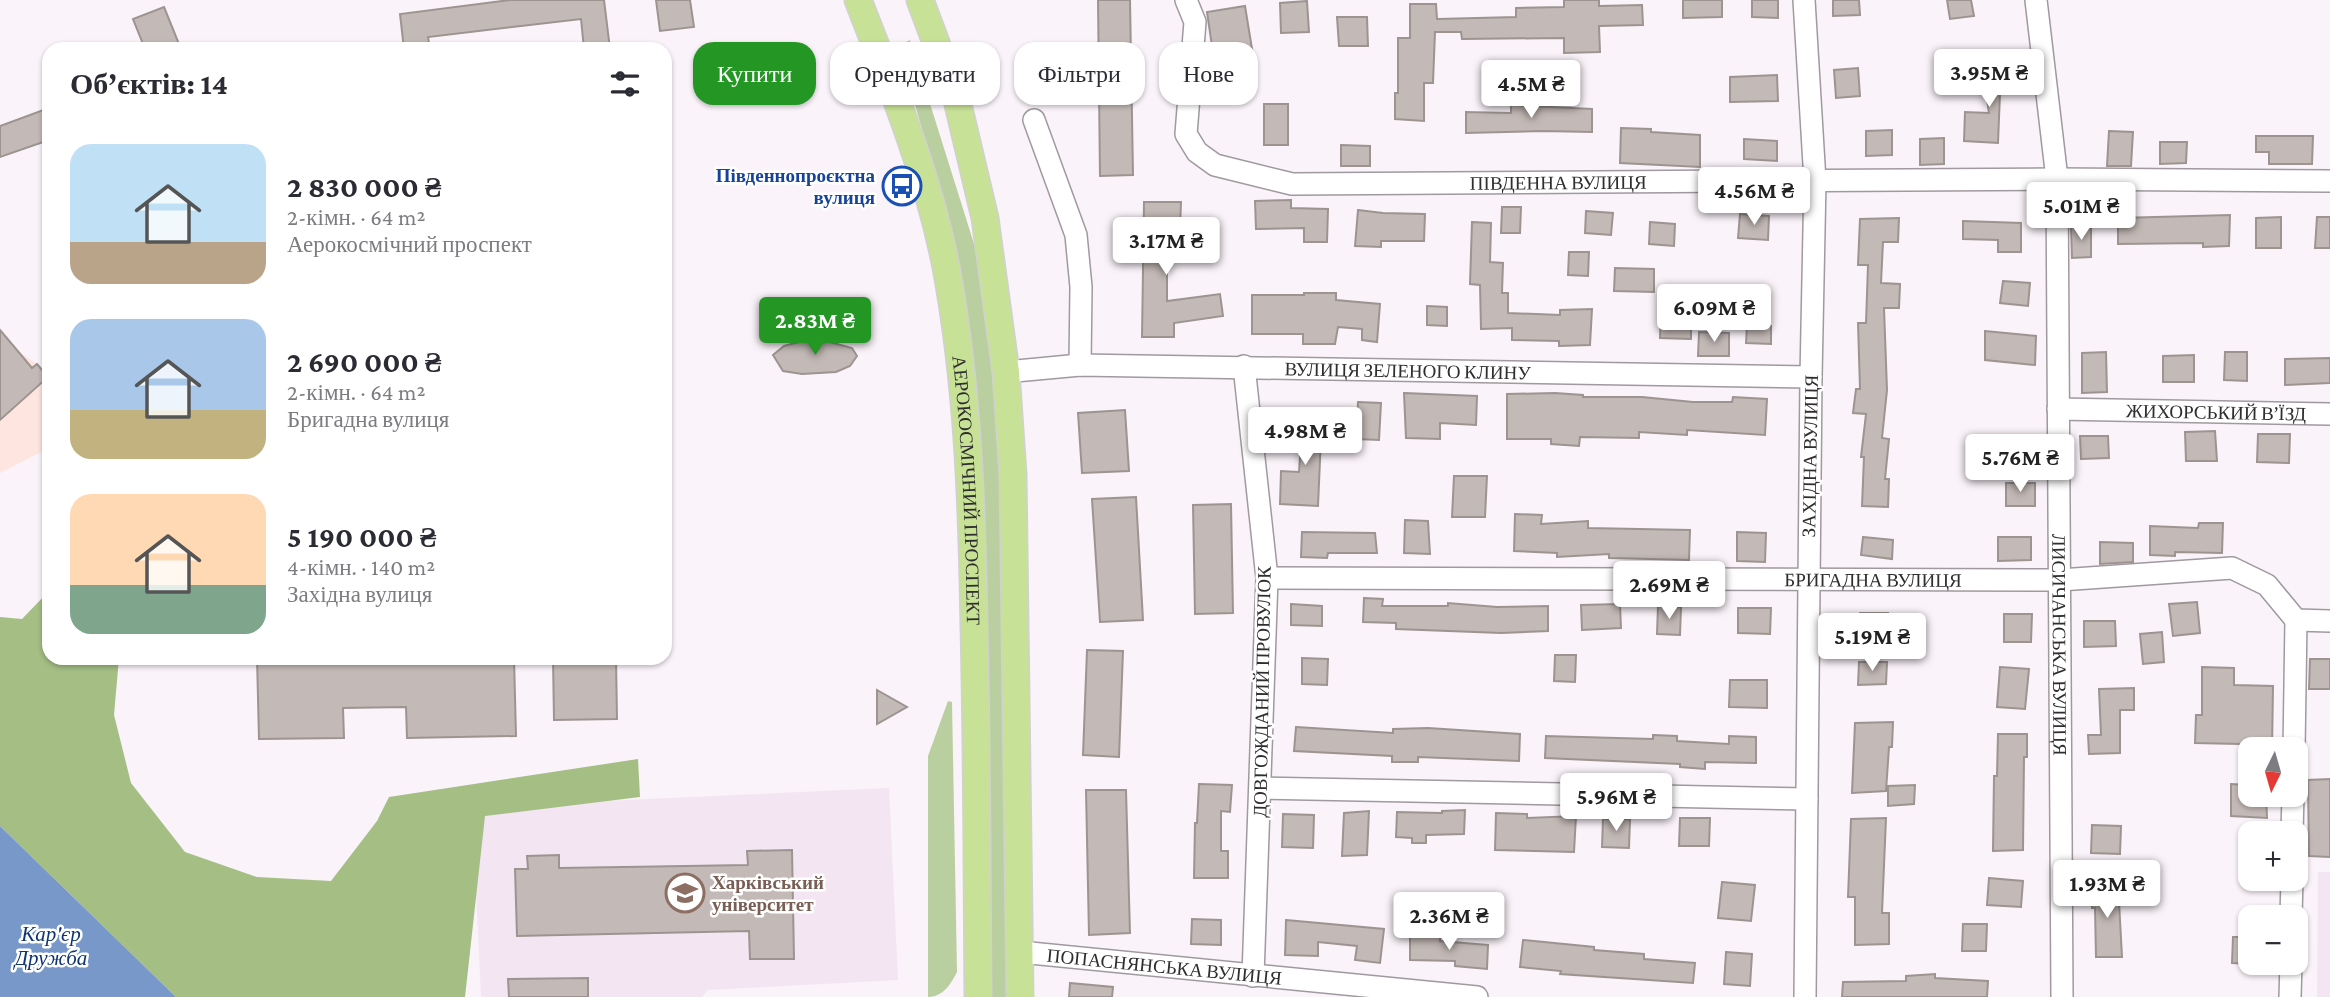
<!DOCTYPE html>
<html lang="uk">
<head>
<meta charset="utf-8">
<style>
	:root { --surface:#fff; --page:#f2f2f3; --text:#2b2b33; --muted:#7c7c81; --accent:#239624 }
	body { margin:0; font-family:"Crimson Pro",serif; background:var(--page); color:var(--text); height:100vh; display:flex; flex-direction:column; font-size:26px; white-space:nowrap }
	* { box-sizing:border-box; margin:0 }
	p { font-size:23px; color:var(--muted) }
	.icon { flex:none; width:38px; height:38px; fill:none; stroke:currentColor; stroke-width:2; stroke-linecap:round; stroke-linejoin:round }
	.map { position:relative; flex:1; overflow:hidden }
	.details { position:absolute; left:42px; top:42px; width:630px; height:623px; display:flex; flex-direction:column; background:var(--surface); border-radius:21px; box-shadow:0 2px 5px #0004 }
	.details>* { flex:none }
	.hud { position:absolute; left:693px; top:42px; width:665px; height:63px; display:flex; gap:14px }
	.needle { width:46px; rotate:185deg }
	.tools { position:absolute; left:2238px; top:737px; display:grid; gap:14px }
	.tools a { display:grid; place-items:center; width:70px; height:70px; border-radius:14px; background:var(--surface); box-shadow:0 2px 5px #0004; font-size:35px }
	.price { position:absolute; translate:-50% -60px; padding:0 16px; border-radius:7px; background:#fff; color:#222; font-size:23px; line-height:46px; filter:drop-shadow(0 2px 4px #0008) }
	.price::after { content:''; position:absolute; left:50%; top:42px; width:21px; height:16px; margin-left:-10px; background:inherit; clip-path:polygon(0 0,100% 0,50% 100%) }
	.price.on { background:var(--accent); color:#fff }
	ul { padding:0; list-style:none }
	li { display:flex; align-items:center; gap:21px; height:175px; padding:0 28px }
	li span { display:grid; place-items:center; flex:none; width:196px; height:140px; border-radius:21px; color:#555 }
	li>.icon { margin-inline-start:auto }
	span .icon { width:84px; height:84px; fill:#fffc; stroke-width:1 }
	li b { font-size:30px }
	h2 { display:flex; justify-content:space-between; align-items:center; height:84px; padding:0 28px; font-size:30px }
	.tag { padding:0 24px; border-radius:21px; background:var(--surface); box-shadow:0 2px 5px #0004; font-size:24px; line-height:63px }
	.tag.on { background:var(--accent); color:#fff }
	.map>svg:first-child { display:block }
</style>
</head>
<body>
<div class="map">
<svg width="2330" height="997" viewBox="0 0 2330 997">
	<rect width="100%" height="100%" fill="#faf3f9"/>
	<!-- industrial -->
	<path fill="#ffe5e0" d="M0 330 19 352 37 364 49 377V448L0 473Z"/>
	<!-- built -->
	<path fill="#f3e6f2" d="M889 788 898 980 708 990 702 997H481L472 807Z
		M2318 872H2330V997H2317Z"/>
	<!-- green -->
	<path fill="#bacf9f" d="M910 40 986 282 999 410 1012 997H988L950 226 898 46Z
		M948 701 952 702 957 972C951 984 943 997 928 997V756Z"/>
	<!-- forest -->
	<path fill="#a4be84" d="M49 591V658H119L114 715 131 783 185 852 257 877 331 881 377 821 389 797 638 759 640 797 485 816 465 997H176L0 826V617L22 619Z"/>
	<!-- water -->
	<path fill="#7898ca" d="M0 826 176 997H0Z"/>
	<!-- building -->
	<path fill="#c3b9b6" stroke="#9d9491" stroke-width="2" d="M510 0H604L610 49H584L581 19 428 37 430 49H404L400 14Z
		M656 0H690L694 27 660 31Z
		M1098 0H1130L1133 175 1100 176Z
		M1564 0H1599V6L1642 5 1643 25 1599 26 1600 52 1564 53V38L1462 39 1461 32H1435L1433 83H1424V121L1395 119V93H1398V38H1410V4H1436L1437 19 1516 17V8L1564 7Z
		M1683 0H1722V17L1683 18Z
		M1752 0H1778V18L1752 17Z
		M1833 0H1859L1860 15 1833 16Z
		M1947 0H1971L1974 16 1950 19Z
		M1307 1 1309 32 1281 33 1280 3Z
		M1245 6 1253 55 1214 60 1207 12Z
		M164 7 181 49H145L133 19Z
		M1337 17H1367L1368 46H1339Z
		M1858 68 1860 96 1836 98 1834 70Z
		M2013 70 2016 91 2000 93 1998 143 1964 141 1965 112 1989 113 1983 75Z
		M1777 75 1778 101 1730 102V77Z
		M1264 104H1288V145H1264Z
		M1511 105 1592 109V132L1543 131 1466 133V112L1511 113Z
		M49 108V140L0 157V126Z
		M1621 128 1651 129V132L1700 135V167L1620 163Z
		M1892 130V155L1866 156V131Z
		M2109 131 2133 132 2131 166H2107Z
		M2256 136H2313L2312 164H2269V152H2256Z
		M1944 138V164L1920 165V139Z
		M1744 139 1777 141V161L1744 159Z
		M2160 142H2187L2186 163 2160 164Z
		M1341 145 1370 146V166H1341Z
		M1291 200V208L1328 209 1327 242H1304V228L1256 229 1255 201Z
		M1144 202H1181L1180 228H1167V301L1220 294 1223 316 1174 323V337H1142Z
		M1502 207H1521L1520 233H1501Z
		M1358 210 1383 213 1425 214 1424 241H1381V247L1355 246Z
		M1586 211 1613 213 1611 235 1585 233Z
		M1740 214 1769 216 1768 240 1738 238Z
		M2230 215 2229 246 2203 247V243L2118 244V218Z
		M2281 217V248H2256V218Z
		M2317 217H2330V248H2315Z
		M1899 218 1898 242H1883L1881 283 1900 284 1899 308H1884L1887 390 1882 438 1889 439 1885 479H1889L1888 507 1862 506 1864 457H1861L1866 414 1853 413 1856 389H1860L1858 323H1866L1868 265H1858L1860 219Z
		M1963 221 2021 223V252H1998V240L1963 239Z
		M1472 222 1491 223 1490 262 1503 263 1502 293H1508V313L1560 315V310L1592 309 1590 345 1559 346V341L1512 340V328L1481 329 1480 285 1470 284Z
		M1650 222 1675 224 1674 246 1649 244Z
		M2071 227H2091V257L2072 258Z
		M1569 252H1589L1588 276 1568 275Z
		M1615 268 1654 269V292L1614 291Z
		M2003 281 2030 283 2028 306 2000 303Z
		M1304 293H1336V300L1380 304 1377 342 1362 340V329L1338 327 1335 344H1303V334H1252V295H1304Z
		M1427 306 1447 307V326L1427 325Z
		M1661 309 1691 310V339L1660 338Z
		M1747 325 1771 326V344L1746 343Z
		M0 330 32 368 37 364 48 377 0 420Z
		M1985 331 2036 336 2035 365 1985 360Z
		M1699 332 1729 333V356H1698Z
		M822 340 852 348 857 356 850 366 836 372 802 374 783 371 773 355 784 346 799 342Z
		M2106 352 2107 392 2082 393V353Z
		M2225 352H2247V381L2224 380Z
		M2194 355V382H2163V356Z
		M2330 358V383L2285 385V359Z
		M1404 393 1477 396 1476 425 1440 423V439L1406 438Z
		M1555 393 1583 395V397H1642L1693 402H1732L1733 397 1767 399 1765 435 1687 430V435L1639 432V438L1580 437 1579 446 1551 444V439H1507V394Z
		M1358 402 1381 403 1379 440 1356 439Z
		M1125 410 1129 471 1082 473 1078 413Z
		M1303 413 1322 415 1318 506 1280 504 1281 471 1299 472Z
		M2215 431 2217 461H2186L2185 432Z
		M2258 434H2290L2289 463 2257 462Z
		M2080 436H2108L2109 458 2081 459Z
		M1454 476H1487L1485 517H1452Z
		M2006 483H2035V506H2006Z
		M1136 497 1143 620 1100 622 1092 499Z
		M1231 504 1233 613 1195 614 1193 505Z
		M1515 514 1542 515 1541 524 1588 521V528L1690 530 1689 560 1609 558V554L1557 557V553L1514 551Z
		M1405 520 1428 521 1430 554 1404 553Z
		M2199 523H2223L2222 553 2175 552V556L2150 555V526L2198 528Z
		M1302 532 1375 533 1377 553H1328L1327 558 1301 557Z
		M1737 532 1766 533 1765 562 1737 561Z
		M1863 537 1893 540 1892 559 1861 555Z
		M1998 537H2031V560L1998 561Z
		M2100 542 2133 543V562L2100 564Z
		M1364 598 1383 599 1382 606H1448V603L1497 607 1548 606V631L1501 633 1396 629V623L1363 622Z
		M2197 602 2200 633 2173 636 2169 604Z
		M1291 604 1322 606V626L1291 625Z
		M1620 604 1621 628 1582 630 1581 605Z
		M1658 606 1681 607 1680 635 1657 634Z
		M1738 608H1771L1770 634 1738 633Z
		M1860 613H1888L1887 634H1860Z
		M2004 614H2032L2031 642H2004Z
		M2084 621H2115L2116 646 2084 647Z
		M2162 632 2164 662 2143 664 2140 634Z
		M1087 650 1123 651 1119 757 1083 755Z
		M1555 655H1576L1575 682 1554 681Z
		M257 658H514L516 736 407 738 406 707 343 708 344 738 259 739Z
		M553 658H616L617 719 554 720Z
		M1302 658 1328 659 1327 685 1302 684Z
		M2310 659H2330V689H2309Z
		M1859 662H1887L1886 684 1858 685Z
		M2000 667 2029 669 2025 709 1997 707Z
		M2202 667 2234 668V685L2273 686 2272 749H2240V744L2195 743 2196 715H2202Z
		M1730 680H1767V708L1729 707Z
		M2134 688V710H2120V753L2089 754 2088 735H2101L2099 689Z
		M877 690 907 707 877 724Z
		M1893 722 1892 747H1889L1886 791 1852 793 1855 723Z
		M1296 727 1393 733V729L1428 728 1520 734 1519 761 1418 757V762H1392V756L1294 751Z
		M1998 734H2027V757H2024L2023 850 1993 851 1994 776H1997Z
		M1653 735 1677 736V741L1729 744V736L1756 737V763L1705 762V769L1680 767V764L1545 758 1546 736 1653 739Z
		M2330 779V857L2309 856 2308 780Z
		M1199 784 1232 785 1230 812 1221 811V851H1228V878H1194L1195 823H1197Z
		M2231 784 2250 785V794H2266L2267 818 2231 816Z
		M1915 785 1914 804 1888 806V786Z
		M1086 790H1126L1130 933 1089 935Z
		M1465 810 1464 834 1426 835V843H1412V838L1396 837 1397 812 1442 813V811Z
		M1369 811 1367 855 1342 856 1344 813Z
		M1496 813 1527 814V818L1576 816 1574 852 1495 850Z
		M1283 814 1314 815 1313 848 1282 847Z
		M1680 818H1710L1709 846H1679Z
		M1886 818 1882 913H1889V944L1855 945V897H1848L1851 819Z
		M1603 819H1630L1629 848 1602 847Z
		M2092 825 2121 826 2120 854 2091 853Z
		M792 850 794 959H750L749 931 517 936 515 869H528L527 856 559 855V868L748 865 747 851Z
		M1989 878 2023 881 2021 907 1987 905Z
		M1722 882 1755 885 1751 921 1718 918Z
		M2118 883 2122 957H2096L2095 908H2092L2091 884Z
		M1192 919 1221 920V945L1191 944Z
		M1286 920 1384 929 1380 963 1355 960 1357 946 1318 942V956L1285 955Z
		M1963 924H1987L1986 951H1962Z
		M1410 936H1440V941L1488 945 1487 969 1455 966V961L1410 960Z
		M2233 937H2250V964L2232 963Z
		M1523 940 1594 947V950L1644 954V959L1695 963 1693 983 1560 974 1561 971 1520 967Z
		M1726 952 1752 954 1750 986 1724 984Z
		M1935 974V978L1988 981 1987 997H1842L1843 982 1906 981V976Z
		M588 978V997H509L508 979Z
		M1070 983 1113 987 1112 997H1069Z"/>
	<g fill="none" stroke-linecap="round" stroke-linejoin="round">
		<defs>
			<g id="minor">
				<path id="s1" d="M1186 0 1195 22 1186 134 1197 152 1215 165 1292 184 2057 179 2330 181"/>
				<path d="M1804 0 1815 181 1811 377 1805 997"/>
				<path id="s2" d="M2036 0 2057 179 2062 997"/>
				<path d="M1034 120 1076 235 1081 287 1080 365"/>
				<path d="M1244 366 1267 578 1253 976"/>
				<path id="s3" d="M1006 372 1080 365 1811 377"/>
				<path id="s4" d="M2058 409 2330 414"/>
				<path id="s5" d="M1267 578 2060 580 2232 568 2267 585 2296 620 2330 621"/>
				<path d="M2294 749 2296 620"/>
				<path d="M1261 788 1807 799"/>
				<path d="M2292 833 2293 794"/>
				<path d="M2291 917 2292 878"/>
				<path id="s6" d="M1020 952 1477 997"/>
				<path d="M2290 997 2291 962"/>
			</g>
			<g id="major">
				<path id="s7" d="M858 0C892 87 928 175 946 267 968 386 972 505 974 626 977 749 977 873 978 997"/>
				<path d="M920 0 956 96 985 218 1006 372 1013 475 1020 997"/>
			</g>
		</defs>
		<!-- minor casing -->
		<use href="#minor" stroke="#a0999f" stroke-width="24"/>
		<!-- major casing -->
		<use href="#major" stroke="#d1d1d1" stroke-width="29"/>
		<!-- minor -->
		<use href="#minor" stroke="#fff" stroke-width="21"/>
		<!-- major -->
		<use href="#major" stroke="#c7e196" stroke-width="26"/>
	</g>
	<!-- icons -->
	<defs>
		<symbol id="bus-ring" viewBox="-11 -11 22 22"><circle r="9.5" fill="#fff" stroke="#1a4fb4" stroke-width="1.5"/><path d="M-5-6H5V4H4V6H2V4H-2V6H-4V4H-5ZM-3.5-4V0h7V-4ZM-3.5 1.2v1.5H-2V1.2ZM2 1.2v1.5H3.5V1.2Z" fill="#1a4fb4"/></symbol>
		<symbol id="university-ring" viewBox="-11 -11 22 22"><circle r="9.5" fill="#fff" stroke="#8d6e63" stroke-width="1.5"/><path d="M0-5L7-2L0 1L-7-2ZM-4 1L0 2.5L4 1V4Q0 6-4 4Z" fill="#8d6e63"/></symbol>
	</defs>
	<g fill-rule="evenodd">
		<use href="#bus-ring" x="880" y="164" width="44" height="44"/>
		<use href="#university-ring" x="663" y="871" width="44" height="44"/>
	</g>
	<g text-anchor="middle" dominant-baseline="central" stroke-width="5" stroke-linejoin="round" paint-order="stroke">
		<!-- transit labels -->
		<g font-size="19" font-weight="bold" fill="#164399" stroke="#fff" text-anchor="end">
			<text x="875" y="175">Південнопроєктна<tspan x="875" dy="22">вулиця</tspan></text>
		</g>
		<!-- street labels -->
		<g font-size="19" fill="#2f2d2f" stroke="#fff">
			<text stroke="none"><textPath href="#s1" startOffset="525">ПІВДЕННА ВУЛИЦЯ</textPath></text>
			<text stroke="none"><textPath href="#s3" startOffset="402">ВУЛИЦЯ ЗЕЛЕНОГО КЛИНУ</textPath></text>
			<text stroke="none"><textPath href="#s4" startOffset="158">ЖИХОРСЬКИЙ В’ЇЗД</textPath></text>
			<text transform="translate(1810 456) rotate(-89)">ЗАХІДНА ВУЛИЦЯ</text>
			<text stroke="none"><textPath href="#s7" startOffset="506">АЕРОКОСМІЧНИЙ ПРОСПЕКТ</textPath></text>
			<text stroke="none"><textPath href="#s5" startOffset="606">БРИГАДНА ВУЛИЦЯ</textPath></text>
			<text stroke="none"><textPath href="#s2" startOffset="646">ЛИСИЧАНСЬКА ВУЛИЦЯ</textPath></text>
			<text transform="translate(1262 692) rotate(-89)">ДОВГОЖДАНИЙ ПРОВУЛОК</text>
			<text stroke="none"><textPath href="#s6" startOffset="145">ПОПАСНЯНСЬКА ВУЛИЦЯ</textPath></text>
		</g>
		<!-- education labels -->
		<g font-size="19" font-weight="bold" fill="#785e54" stroke="#fff" text-anchor="start">
			<text x="712" y="882">Харківський<tspan x="712" dy="22">університет</tspan></text>
		</g>
		<!-- water labels -->
		<g font-size="21" font-style="italic" fill="#0e3571" stroke="#fff">
			<text x="51" y="934">Кар'єр<tspan x="51" dy="24">Дружба</tspan></text>
		</g>
	</g>
</svg>
<div class="tools">
<a><svg class="needle" viewBox="-14 -14 28 28"><path d="M0-13l5 13h-10z" fill="#e53935"/><path d="M0 13l5-13h-10z" fill="#7c7c81"/></svg></a>
<a>+</a>
<a>−</a>
</div>
<b class="price" style="left:1989px;top:109px">3.95M ₴</b>
<b class="price" style="left:1531px;top:120px">4.5M ₴</b>
<b class="price" style="left:1754px;top:227px">4.56M ₴</b>
<b class="price" style="left:2081px;top:242px">5.01M ₴</b>
<b class="price" style="left:1166px;top:277px">3.17M ₴</b>
<b class="price" style="left:1714px;top:344px">6.09M ₴</b>
<b class="price on" style="left:815px;top:357px">2.83M ₴</b>
<b class="price" style="left:1305px;top:467px">4.98M ₴</b>
<b class="price" style="left:2020px;top:494px">5.76M ₴</b>
<b class="price" style="left:1669px;top:621px">2.69M ₴</b>
<b class="price" style="left:1872px;top:673px">5.19M ₴</b>
<b class="price" style="left:1616px;top:833px">5.96M ₴</b>
<b class="price" style="left:2107px;top:920px">1.93M ₴</b>
<b class="price" style="left:1449px;top:952px">2.36M ₴</b>
<div class="hud">
<a class="tag on">Купити</a>
<a class="tag">Орендувати</a>
<a class="tag">Фільтри</a>
<a class="tag">Нове</a>
</div>
<section class="details">
<h2>Об’єктів: 14<svg class="icon" aria-label="filters" viewBox="0 0 24 24"><path d="M4 7h16M4 17h16"/><circle cx="9" cy="7" r="2"/><circle cx="15" cy="17" r="2"/></svg></h2>
<ul>
<li><span style="background:linear-gradient(#bfe0f5 70%,#b9a48a 0)"><svg class="icon" aria-label="home" viewBox="0 0 24 24"><path d="M3 11l9-7 9 7M6 9v11h12V9"/></svg></span><div><b>2 830 000 ₴</b><p>2-кімн. · 64 m²</p><p>Аерокосмічний проспект</p></div></li>
<li><span style="background:linear-gradient(#a9c7e8 65%,#c2b280 0)"><svg class="icon" aria-label="home" viewBox="0 0 24 24"><path d="M3 11l9-7 9 7M6 9v11h12V9"/></svg></span><div><b>2 690 000 ₴</b><p>2-кімн. · 64 m²</p><p>Бригадна вулиця</p></div></li>
<li><span style="background:linear-gradient(#ffd9b3 65%,#7fa58c 0)"><svg class="icon" aria-label="home" viewBox="0 0 24 24"><path d="M3 11l9-7 9 7M6 9v11h12V9"/></svg></span><div><b>5 190 000 ₴</b><p>4-кімн. · 140 m²</p><p>Західна вулиця</p></div></li>
</ul>
</section>
</div>
</body>
</html>
